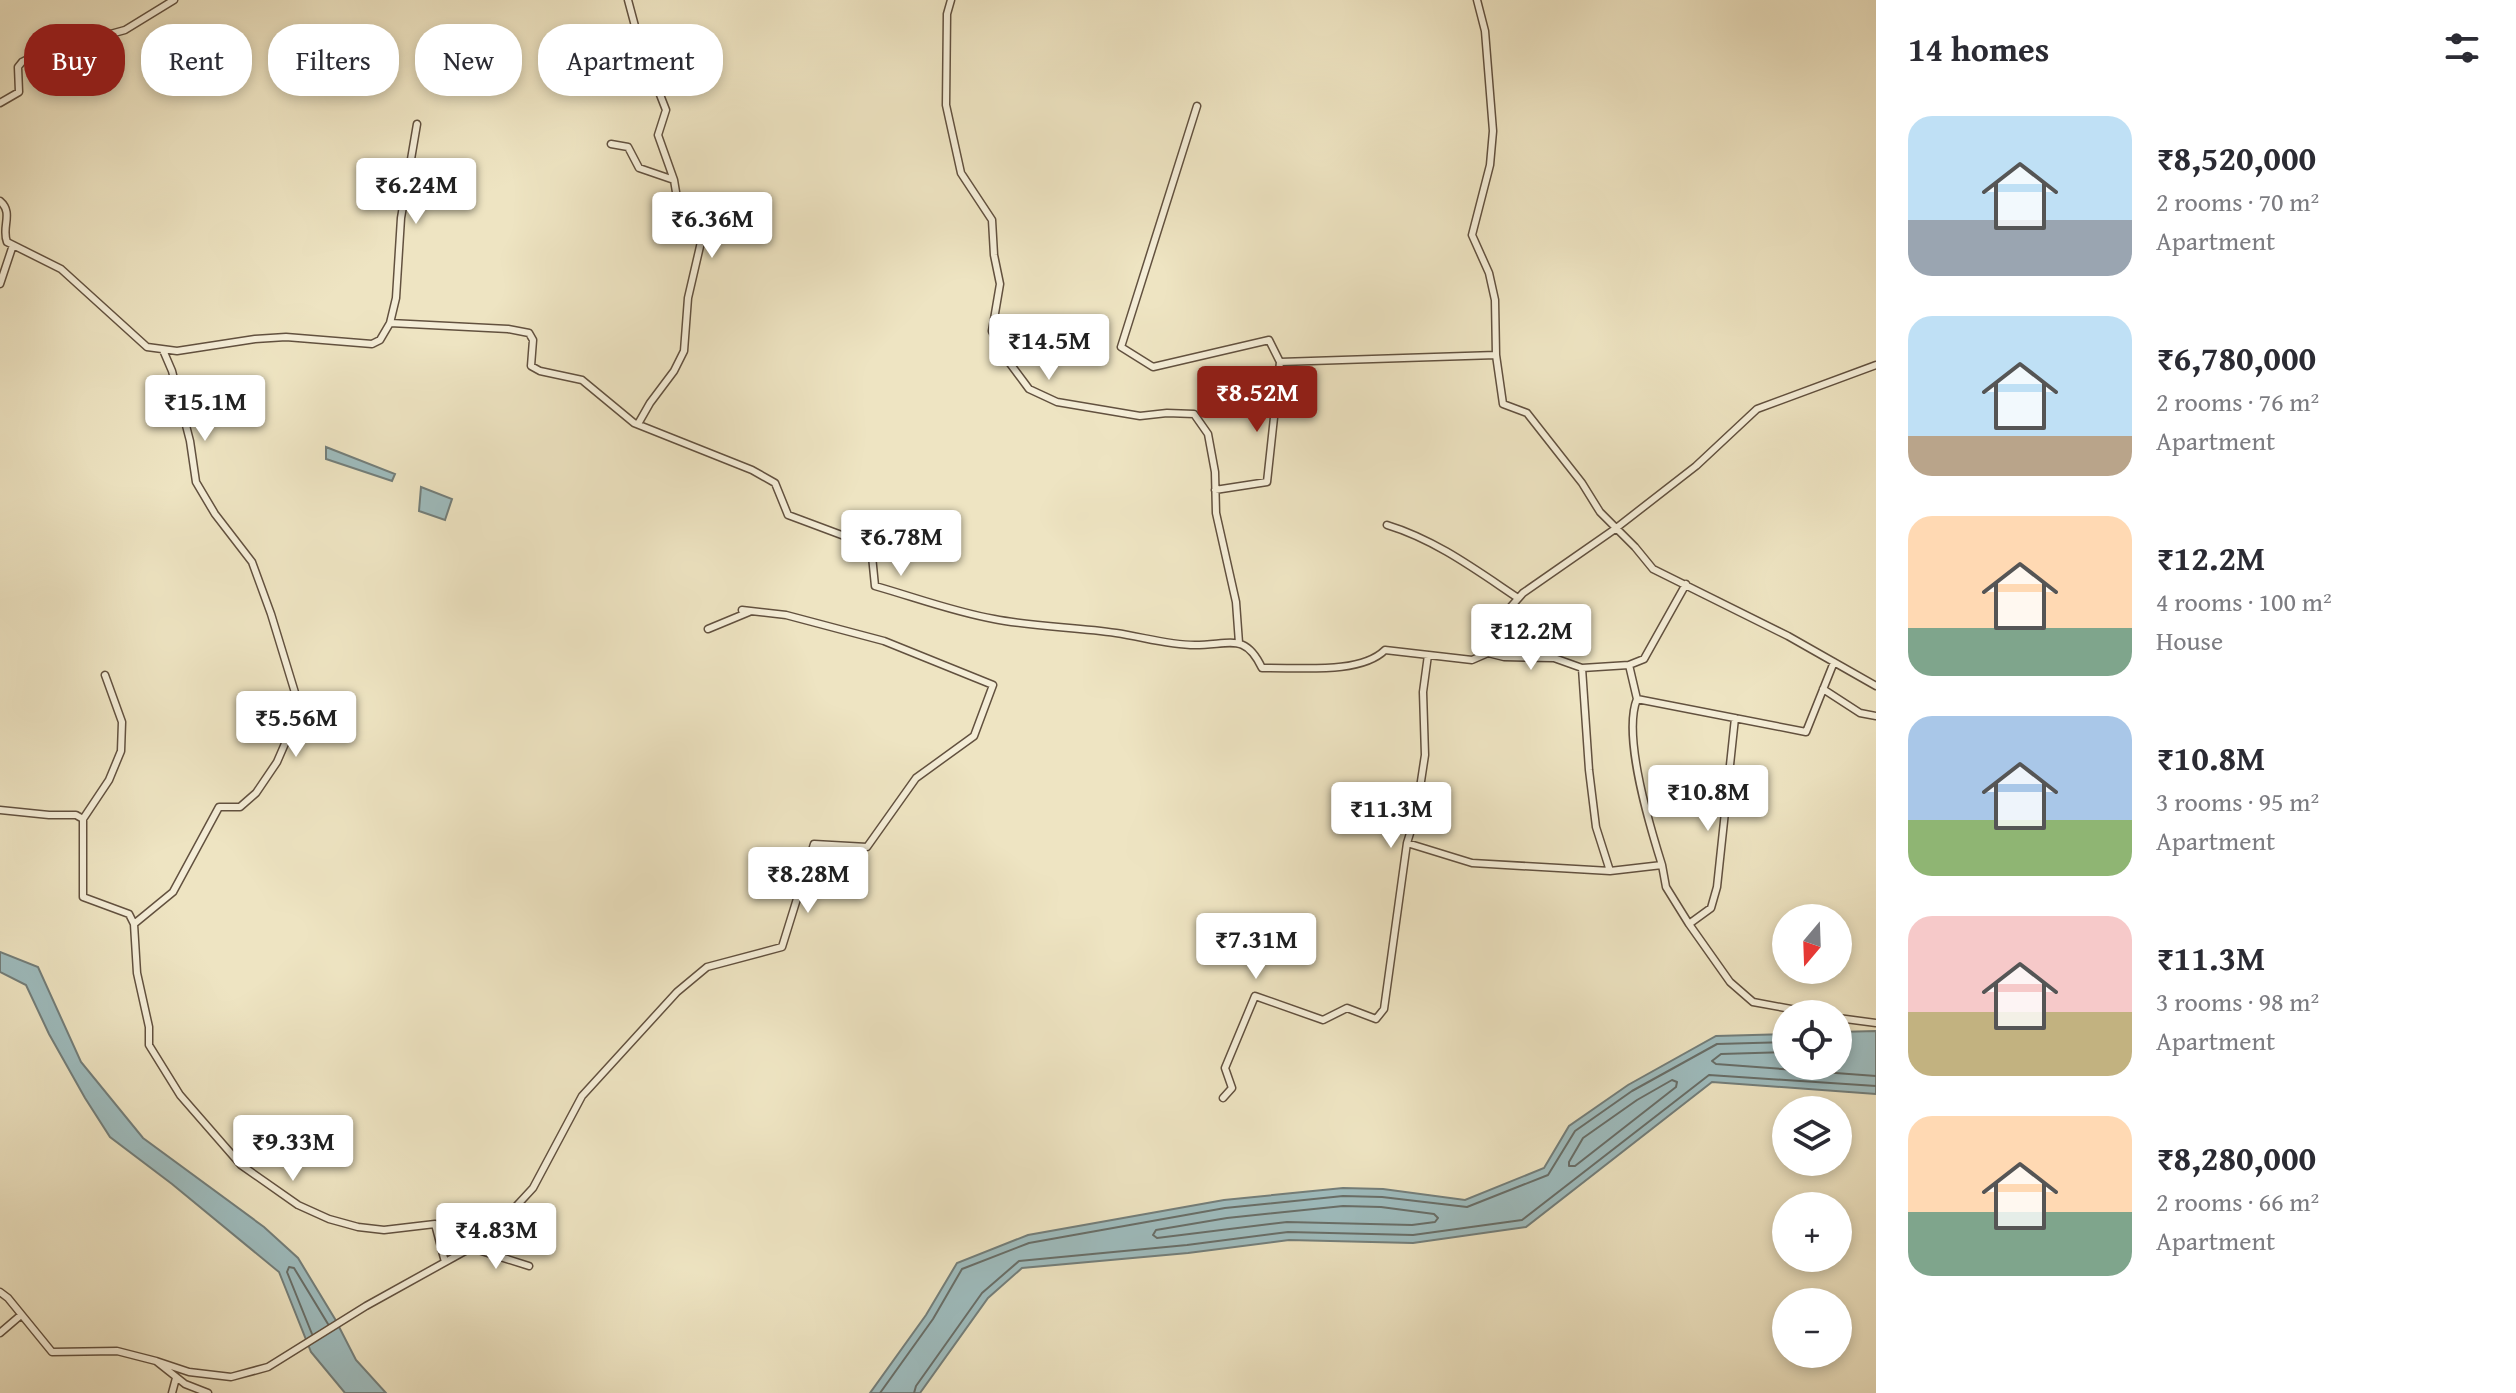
<!DOCTYPE html>
<html lang="en">
<head>
<meta charset="utf-8">
<style>
	:root { --surface:#fff; --page:#f7f7f7; --text:#2b2b33; --muted:#7c7c81; --accent:#8f2418 }
	body { margin:0; font-family:"Gentium Book Plus",serif; background:var(--page); color:var(--text); height:100vh; display:flex; flex-direction:column; font-size:30px; white-space:nowrap }
	* { box-sizing:border-box; margin:0 }
	p { font-size:26px; color:var(--muted) }
	.icon { flex:none; width:44px; height:44px; fill:none; stroke:currentColor; stroke-width:2; stroke-linecap:round; stroke-linejoin:round }
	.map { position:relative; flex:1; overflow:hidden }
	.side { display:flex; flex-direction:column; background:var(--surface); width:640px }
	.side>* { flex:none }
	.guide { position:absolute; left:24px; top:24px; width:760px; height:72px; display:flex; gap:16px }
	.needle { width:52px; rotate:199deg }
	.fabs { position:absolute; left:1772px; top:904px; display:grid; gap:16px }
	.fabs a { display:grid; place-items:center; width:80px; height:80px; border-radius:50%; background:var(--surface); box-shadow:0 4px 12px #0003; font-size:40px }
	.price { position:absolute; translate:-50% -68px; padding:0 18px; border-radius:8px; background:#fff; color:#222; font-size:26px; line-height:52px; filter:drop-shadow(0 2px 4px #0008) }
	.price::after { content:''; position:absolute; left:50%; top:48px; width:24px; height:18px; margin-left:-12px; background:inherit; clip-path:polygon(0 0,100% 0,50% 100%) }
	.price.current { background:var(--accent); color:#fff }
	ul { padding:0; list-style:none }
	li { display:flex; align-items:center; gap:24px; height:200px; padding:0 32px }
	li span { display:grid; place-items:center; flex:none; width:224px; height:160px; border-radius:24px; color:#555 }
	li>.icon { margin-inline-start:auto }
	span .icon { width:96px; height:96px; fill:#fffc; stroke-width:1 }
	li b { font-size:34px }
	h2 { display:flex; justify-content:space-between; align-items:center; height:96px; padding:0 32px; font-size:34px }
	.tag { padding:0 28px; border-radius:32px; background:var(--surface); box-shadow:0 4px 12px #0003; font-size:28px; line-height:72px }
	.tag.current { background:var(--accent); color:#fff }
	main { display:flex; flex:1; min-height:0 }
	.map>svg:first-child { display:block }
</style>
</head>
<body>
<main>
<div class="map">
<svg width="1876" height="1393" viewBox="0 0 1876 1393">
	<rect width="100%" height="100%" fill="#eee4c2"/>
	<filter id="stains"><feTurbulence type="fractalNoise" baseFrequency=".0025" numOctaves="4"/><feColorMatrix values="0 0 0 0 .2 0 0 0 0 .09 0 0 0 0 .02 0 0 0 .5 -.17"/></filter>
	<radialGradient id="worn" r=".72"><stop offset=".6" stop-color="#630" stop-opacity="0"/><stop offset="1" stop-color="#630" stop-opacity=".3"/></radialGradient>
	<!-- water -->
	<path fill="#9ebcbe" stroke="#737e7a" stroke-width="2" d="M326 447 395 474 392 481 326 459Z
		M421 487 452 499 445 520 419 511Z
		M0 952 38 967 81 1062 143 1138 264 1227 298 1258 335 1319 356 1360 386 1393H345L311 1352 279 1272 172 1184 110 1137 85 1098 49 1034 26 985 0 972Z
		M1876 1031V1094L1712 1082 1526 1227 1413 1243 1289 1240 1188 1253 1022 1268 988 1298 920 1393H870L926 1315 957 1263 1028 1235 1224 1200 1343 1188 1383 1189 1465 1200 1544 1168 1569 1126 1628 1085 1716 1036 1786 1034V1066H1838V1032Z"/>
	<g fill="none" stroke-linecap="round" stroke-linejoin="round">
		<!-- shore -->
		<path stroke="#686e68" stroke-width="2" d="M1786 1052 1721 1054 1712 1061 1716 1064 1876 1076
			M1672 1080 1677 1082 1676 1087 1575 1166H1569V1162L1583 1138 1637 1100Z
			M1343 1206 1381 1207 1434 1214 1438 1218 1435 1222 1412 1225 1287 1222 1157 1238 1153 1235 1156 1230 1227 1218Z
			M312 1334 287 1272 289 1267 294 1268 328 1324
			M880 1393 933 1319 962 1269 1029 1243 1225 1208 1343 1196 1382 1197 1467 1207 1548 1175 1575 1131 1632 1091 1717 1044 1786 1042
			M914 1393 916 1386 982 1293 1019 1261 1187 1245 1288 1232 1413 1235 1522 1220 1709 1075 1876 1086"/>
		<defs>
			<path id="minor" d="M628 0 639 41 666 110 658 135 674 180
				M951 0 947 14 946 105 961 173 992 220 994 255 1000 284 992 331 1003 354 1029 389 1057 402 1140 416 1167 413 1194 414 1208 434 1215 472 1216 513 1236 602 1239 643
				M1477 0 1485 31 1493 131 1490 165 1472 235 1489 273 1495 300 1496 355 1503 404 1527 413 1582 483 1600 512 1635 547 1653 569 1788 636 1876 686
				M0 103 19 92 18 67 22 62 38 54 125 30 174 0
				M1197 106 1121 347 1153 367 1269 340 1280 362 1496 355
				M611 144 628 147 639 168 674 180 679 210 697 229 701 242 688 298 684 351 674 371 650 403 638 424
				M0 201C14 213 1 227 7 242L61 269 147 347 177 351 255 339 286 337 372 344 380 340 390 323 508 329 529 333 533 340 531 366 540 371 582 380 634 423 752 470 775 483 788 515 871 546 875 586C914 597 954 612 994 619 1034 627 1076 627 1116 633 1143 637 1168 645 1195 645 1230 645 1245 632 1262 668 1297 667 1360 675 1385 650L1472 660 1488 653 1508 610 1523 593 1615 529 1696 466 1757 409 1876 365
				M0 284 13 245
				M390 323 396 298 401 218 417 124
				M1215 490 1267 482 1280 362
				M1387 525C1436 540 1476 570 1518 598
				M708 629 749 612
				M1488 653 1504 657 1554 658 1582 668 1629 665 1644 659 1686 584
				M1629 665 1637 699 1806 732 1834 662
				M1582 668 1589 770 1596 827 1610 871
				M105 675 122 722 121 751 109 780 83 819V897L129 914 134 924 137 973 149 1027V1045L180 1095 241 1165 298 1205 329 1219 358 1227 384 1230 435 1224 445 1262
				M1823 689 1860 713 1876 716
				M0 810 49 815H76L83 819
				M1407 843 1472 863 1610 871 1662 865C1650 827 1622 736 1637 699
				M1662 865 1666 887 1689 924 1711 908 1717 887 1735 718
				M134 924 173 892 219 807H240L256 793 277 762 300 709 271 614 252 562 215 514 196 482 190 441 172 371 163 350
				M1689 924 1730 982 1753 1002 1818 1014
				M1838 1018 1876 1023
				M1223 1098 1232 1088 1225 1068 1255 996 1323 1020 1347 1008 1376 1019 1384 1009 1407 843 1416 814 1425 755 1423 692 1428 655
				M472 1248 529 1266
				M0 1292 8 1298 52 1352 117 1351 156 1361 185 1384 208 1393
				M0 1333 21 1315
				M156 1361 189 1372 231 1377 268 1367 366 1306 485 1240 533 1188 582 1096 677 992 707 967 782 947 814 844 867 847 916 778 974 736 993 685 884 641 786 615 742 610
				M172 1393 176 1378"/>
		</defs>
		<!-- minor casing -->
		<use href="#minor" stroke="#62513f" stroke-width="9"/>
		<!-- minor -->
		<use href="#minor" stroke="#f4edd7" stroke-width="6"/>
	</g>
	<rect width="100%" height="100%" filter="url(#stains)"/>
	<rect width="100%" height="100%" fill="url(#worn)"/>
</svg>
<div class="fabs">
<a><svg class="needle" viewBox="-14 -14 28 28"><path d="M0-13l5 13h-10z" fill="#e53935"/><path d="M0 13l5-13h-10z" fill="#7c7c81"/></svg></a>
<a><svg class="icon" aria-label="locate" viewBox="0 0 24 24"><circle cx="12" cy="12" r="6"/><path d="M12 2v4M12 18v4M2 12h4M18 12h4"/></svg></a>
<a><svg class="icon" aria-label="layers" viewBox="0 0 24 24"><path d="M12 4l9 5-9 5-9-5zM3 14l9 5 9-5"/></svg></a>
<a>+</a>
<a>−</a>
</div>
<b class="price" style="left:416px;top:226px">₹6.24M</b>
<b class="price" style="left:712px;top:260px">₹6.36M</b>
<b class="price" style="left:1049px;top:382px">₹14.5M</b>
<b class="price current" style="left:1257px;top:434px">₹8.52M</b>
<b class="price" style="left:205px;top:443px">₹15.1M</b>
<b class="price" style="left:901px;top:578px">₹6.78M</b>
<b class="price" style="left:1531px;top:672px">₹12.2M</b>
<b class="price" style="left:296px;top:759px">₹5.56M</b>
<b class="price" style="left:1708px;top:833px">₹10.8M</b>
<b class="price" style="left:1391px;top:850px">₹11.3M</b>
<b class="price" style="left:808px;top:915px">₹8.28M</b>
<b class="price" style="left:1256px;top:981px">₹7.31M</b>
<b class="price" style="left:293px;top:1183px">₹9.33M</b>
<b class="price" style="left:496px;top:1271px">₹4.83M</b>
<div class="guide">
<a class="tag current">Buy</a>
<a class="tag">Rent</a>
<a class="tag">Filters</a>
<a class="tag">New</a>
<a class="tag">Apartment</a>
</div>
</div>
<section class="side">
<h2>14 homes<svg class="icon" aria-label="filters" viewBox="0 0 24 24"><path d="M4 7h16M4 17h16"/><circle cx="9" cy="7" r="2"/><circle cx="15" cy="17" r="2"/></svg></h2>
<ul>
<li><span style="background:linear-gradient(#bfe0f5 65%,#9aa5b1 0)"><svg class="icon" aria-label="home" viewBox="0 0 24 24"><path d="M3 11l9-7 9 7M6 9v11h12V9"/></svg></span><div><b>₹8,520,000</b><p>2 rooms · 70 m²</p><p>Apartment</p></div></li>
<li><span style="background:linear-gradient(#bfe0f5 75%,#b9a48a 0)"><svg class="icon" aria-label="home" viewBox="0 0 24 24"><path d="M3 11l9-7 9 7M6 9v11h12V9"/></svg></span><div><b>₹6,780,000</b><p>2 rooms · 76 m²</p><p>Apartment</p></div></li>
<li><span style="background:linear-gradient(#ffd9b3 70%,#7fa58c 0)"><svg class="icon" aria-label="home" viewBox="0 0 24 24"><path d="M3 11l9-7 9 7M6 9v11h12V9"/></svg></span><div><b>₹12.2M</b><p>4 rooms · 100 m²</p><p>House</p></div></li>
<li><span style="background:linear-gradient(#a9c7e8 65%,#8fb573 0)"><svg class="icon" aria-label="home" viewBox="0 0 24 24"><path d="M3 11l9-7 9 7M6 9v11h12V9"/></svg></span><div><b>₹10.8M</b><p>3 rooms · 95 m²</p><p>Apartment</p></div></li>
<li><span style="background:linear-gradient(#f6c9c9 60%,#c2b280 0)"><svg class="icon" aria-label="home" viewBox="0 0 24 24"><path d="M3 11l9-7 9 7M6 9v11h12V9"/></svg></span><div><b>₹11.3M</b><p>3 rooms · 98 m²</p><p>Apartment</p></div></li>
<li><span style="background:linear-gradient(#ffd9b3 60%,#7fa58c 0)"><svg class="icon" aria-label="home" viewBox="0 0 24 24"><path d="M3 11l9-7 9 7M6 9v11h12V9"/></svg></span><div><b>₹8,280,000</b><p>2 rooms · 66 m²</p><p>Apartment</p></div></li>
</ul>
</section>
</main>
</body>
</html>
